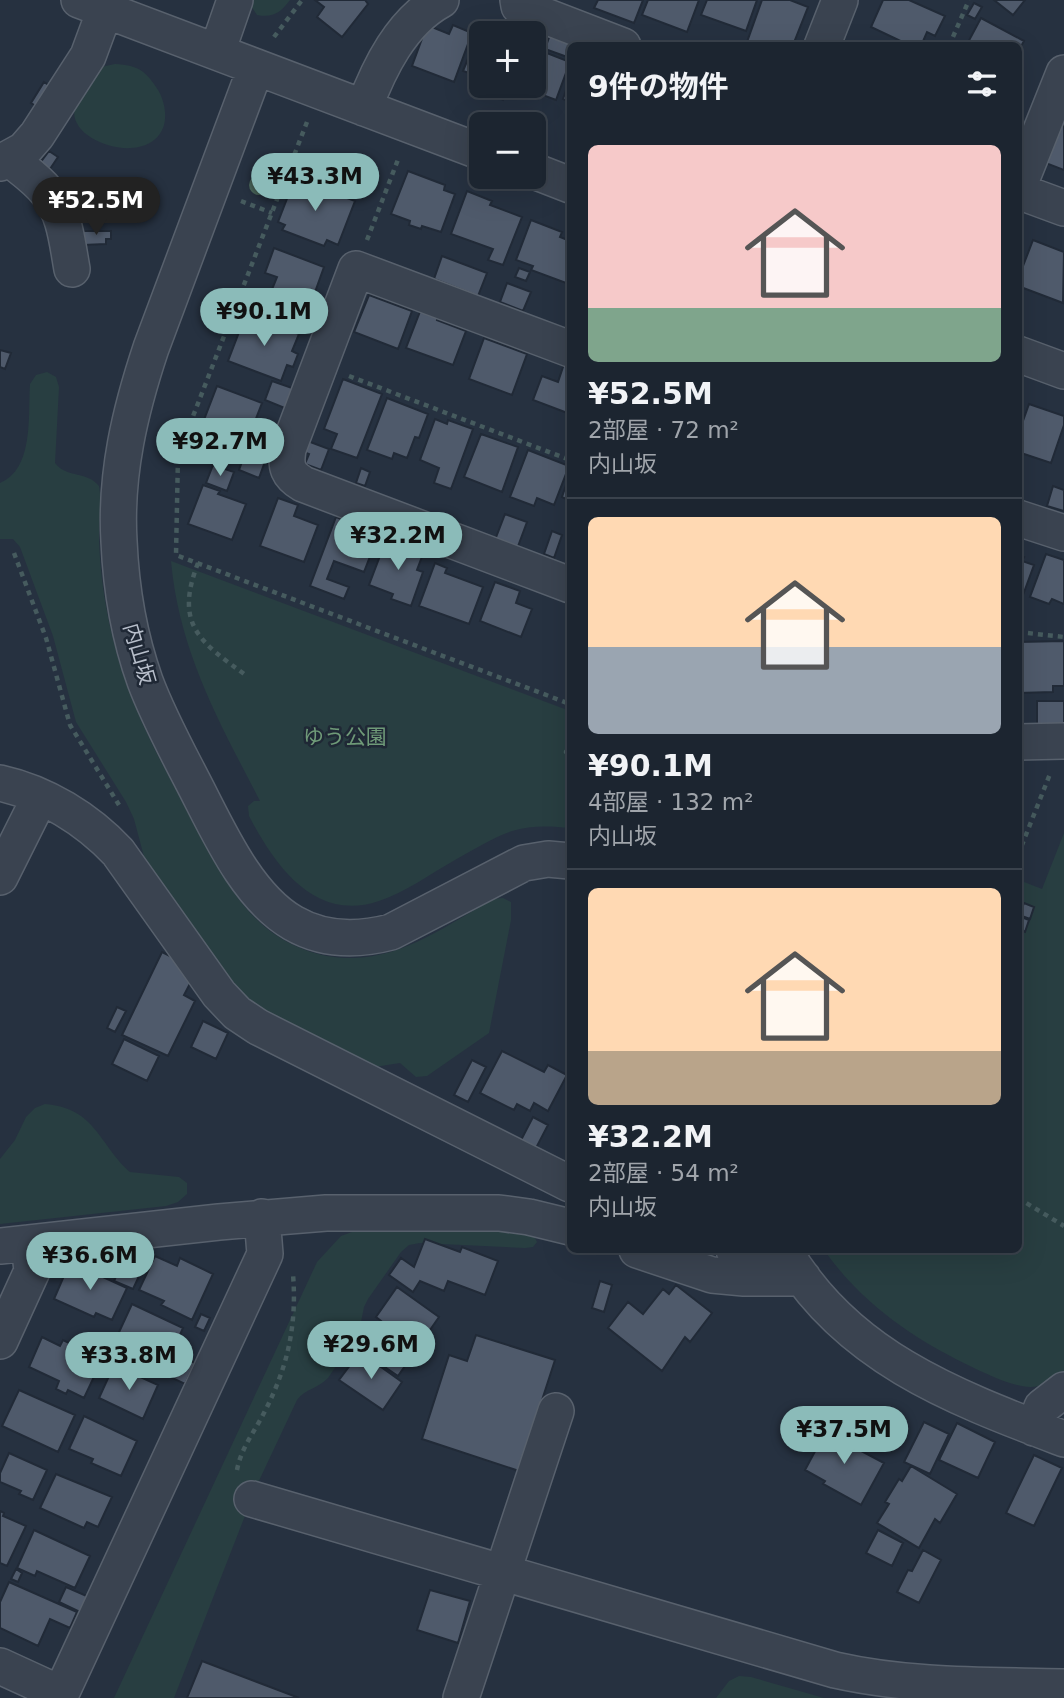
<!DOCTYPE html>
<html lang="ja">
<head>
<meta charset="utf-8">
<style>
	:root { --surface:#1c2530; --page:#29313c; --text:#f1f3f6; --muted:#a0a5ab; --line:#3a424c; --accent:#8bbbb9 }
	body { margin:0; font-family:"DejaVu Sans","Noto Sans JP",sans-serif; background:var(--page); color:var(--text); height:100vh; display:flex; flex-direction:column; font-size:26px; white-space:nowrap }
	* { box-sizing:border-box; margin:0 }
	p { font-size:23px; color:var(--muted) }
	.icon { flex:none; width:38px; height:38px; fill:none; stroke:currentColor; stroke-width:2; stroke-linecap:round; stroke-linejoin:round }
	.map { position:relative; flex:1; overflow:hidden }
	.panel { position:absolute; left:567px; top:42px; width:455px; height:1211px; display:flex; flex-direction:column; background:var(--surface); border-radius:10px; box-shadow:0 7px 28px #0002,0 0 0 2px var(--line) }
	.panel>* { flex:none }
	.buttons { position:absolute; left:469px; top:21px; display:grid; gap:14px }
	.buttons a { display:grid; place-items:center; width:77px; height:77px; border-radius:10px; background:var(--surface); box-shadow:0 7px 28px #0002,0 0 0 2px var(--line); font-size:35px }
	.price { position:absolute; translate:-50% -60px; padding:0 16px; border-radius:24px; background:var(--accent); color:#111; font-size:23px; line-height:46px; filter:drop-shadow(0 2px 4px #0008) }
	.price::after { content:''; position:absolute; left:50%; top:42px; width:21px; height:16px; margin-left:-10px; background:inherit; clip-path:polygon(0 0,100% 0,50% 100%) }
	.price.on { background:#222; color:#fff }
	ul { padding:0; list-style:none }
	li { display:grid; align-content:center; gap:14px; height:371px; padding:0 21px }
	li+li { border-top:2px solid var(--line) }
	li span { display:grid; place-items:center; height:217px; border-radius:10px; color:#555 }
	li>.icon { margin-inline-start:auto }
	span .icon { width:126px; height:126px; fill:#fffc; stroke-width:1 }
	li b { font-size:30px }
	h2 { display:flex; justify-content:space-between; align-items:center; height:84px; padding:0 21px; font-size:30px }
	.map>svg:first-child { display:block }
</style>
</head>
<body>
<div class="map">
<svg width="1064" height="1698" viewBox="0 0 1064 1698">
	<rect width="100%" height="100%" fill="#263140"/>
	<!-- green -->
	<path fill="#283e41" d="M251 0H290C280 13 273 18 257 15L251 6Z
		M115 64C138 65 146 71 158 90 164 100 167 114 164 125 151 169 65 143 75 107 78 96 95 77 101 67Z
		M47 372 56 377 59 387 55 463C66 478 87 471 99 486 102 503 99 522 99 539 100 572 105 607 113 639 127 700 157 754 186 809 205 846 232 900 265 927 289 947 322 959 353 958 405 957 449 924 493 899L503 898 511 902V920L489 1033 427 1076 416 1077 400 1063 368 1068 245 1003 147 868 134 819 126 802 76 722 53 636 20 547 13 539H0V483C34 469 28 416 30 384L36 375Z
		M171 561 570 711V828C551 826 531 825 512 831 492 838 473 850 455 860 430 874 406 892 379 901 315 923 275 866 249 816L248 806 254 801H260C219 722 179 651 171 561Z
		M1064 833V1372C1054 1379 1043 1387 1030 1387 1012 1386 991 1376 974 1368 915 1340 862 1304 824 1250H1018L1019 880 1042 889Z
		M45 1104C96 1108 99 1145 130 1172L179 1177 187 1183V1194L178 1202 166 1206 0 1224V1159L15 1140 26 1117 35 1108Z
		M360 1229 498 1230 534 1236 537 1242 533 1247 525 1248 420 1243 409 1245 401 1252 368 1299 364 1307 359 1332 328 1378C319 1388 305 1389 297 1400L257 1485 174 1698H114L317 1262 341 1236Z
		M739 1676 751 1677 824 1698H716L729 1681Z"/>
	<!-- building -->
	<path fill="#4f5a6b" stroke="#212a37" stroke-width="2" d="M315 0H365L368 4 342 37 317 17 324 7Z
		M598 0H643L634 23 594 8Z
		M648 0H699L687 32 642 15Z
		M707 0H757L746 31 701 15Z
		M762 0H790L808 7 793 45 789 42 788 46H755L747 42Z
		M883 0H909L945 16 935 36 927 32 921 46H911L871 27Z
		M994 0H1025L1013 15Z
		M974 3 982 7 975 19 967 15Z
		M981 18 1024 41 1018 52V46H966Z
		M427 25 449 34 453 25 472 33 454 82 412 66Z
		M480 29 491 33H481V77L463 71Z
		M552 29 580 46H570V58L545 49Z
		M534 48 570 62 556 100 540 94 538 99 512 89 514 86H534Z
		M570 79V102L563 99Z
		M44 82 53 88 39 108 31 103Z
		M487 86H508L503 100 484 92Z
		M1064 120V170L1043 162Z
		M49 151 58 157 50 169 40 163Z
		M408 171 445 185 444 190 455 194 441 232 422 226 421 229 409 225 410 221 391 214Z
		M295 178 355 201 338 245 327 240 324 246 282 230 285 225 278 222Z
		M467 191 492 201 490 205 522 217 503 265 488 260 493 249 451 234Z
		M531 220 562 232 560 237 570 241V272L566 283 531 270 533 266 516 260Z
		M83 231H111V239H106V244L83 245Z
		M1033 240 1064 252 1063 303 1018 286V279Z
		M274 248 324 267 310 306 271 292 277 277 265 273Z
		M442 256 487 273 478 296 434 279Z
		M519 268 530 272 526 281 515 277Z
		M507 283 531 292 523 311 500 302Z
		M369 295 412 311 398 349 354 332Z
		M253 305 271 312 268 318 251 312Z
		M421 309 438 315 437 320 466 331 453 365 406 348Z
		M246 314 299 334 292 351 298 354 293 367 287 365 281 381 228 361Z
		M484 338 527 354 512 395 469 379Z
		M0 350 11 353 5 369 0 367Z
		M564 364 570 366V414L533 400 542 376 558 382Z
		M343 379 382 394 357 458 331 449 337 434 324 429Z
		M272 381 295 389 287 409 265 400Z
		M217 386 262 403 247 442 232 436 227 449 202 439 207 427 202 425Z
		M387 398 428 414 419 438 415 437 407 458 394 453 392 459 367 450Z
		M1029 404 1064 416V425L1051 463 1018 452V435Z
		M435 419 447 424 448 420 473 429 451 489 434 483 439 468 420 460Z
		M481 434 518 447 502 492 464 477Z
		M305 440 329 449 321 470 305 464 309 454 301 451Z
		M247 448 267 456 259 478 239 470Z
		M528 450 569 466 554 505 537 498 534 506 510 497Z
		M213 465 234 472 227 491 206 483Z
		M361 468 370 472 365 486 356 483Z
		M570 473V501L562 497Z
		M203 485 220 491 218 494 246 504 232 540 188 524Z
		M1053 486 1064 490V511L1047 506Z
		M278 498 298 505 294 516 318 525 304 562 260 546Z
		M505 514 527 522 517 549 495 540Z
		M336 517 379 533 364 572 334 561 327 579 349 587 344 599 310 586Z
		M552 531 562 535 554 558 544 554Z
		M386 540 423 554 417 570 423 572 411 606 391 599 393 594 369 585Z
		M1046 554 1064 560V604L1052 599 1049 604 1030 597Z
		M1018 555 1024 557 1022 561 1034 565 1023 595 1018 593Z
		M435 563 447 568 445 573 483 587 469 624 419 606Z
		M495 582 520 591 516 603 532 609 521 637 480 621Z
		M1064 641V686H1053V692L1018 693V642Z
		M1037 701H1064V727H1037Z
		M1024 903 1034 907 1030 919 1019 915Z
		M1019 916 1029 920 1025 932 1018 929Z
		M162 952 180 961 195 974 184 995 195 1001 168 1056 122 1035Z
		M117 1007 126 1011 115 1032 107 1028Z
		M203 1021 228 1033 216 1059 191 1047Z
		M124 1039 159 1056 147 1081 112 1064Z
		M502 1051 544 1072 548 1065 567 1075 548 1111 534 1103 530 1111 517 1104 514 1110 480 1093Z
		M472 1060 486 1067 468 1102 454 1095Z
		M533 1117 548 1125 535 1150 520 1142Z
		M425 1239 460 1252 462 1247 498 1261 485 1295 448 1281 444 1291 420 1281 413 1292 389 1275 401 1258 414 1267Z
		M155 1256 177 1266 180 1258 213 1274 192 1320 161 1305 164 1301 139 1290Z
		M70 1262 127 1288 112 1320 96 1313 94 1317 54 1299Z
		M122 1263 141 1272 133 1289 114 1281Z
		M600 1281 612 1285 604 1312 592 1308Z
		M676 1285 712 1313 690 1342 685 1337 662 1371 608 1328 628 1302 643 1314 663 1289 669 1294Z
		M397 1287 439 1317 398 1376 360 1350 381 1321 376 1317Z
		M132 1304 183 1328 172 1353 195 1363 185 1384 121 1354 124 1347 114 1343Z
		M201 1314 210 1318 204 1331 195 1327Z
		M476 1335 555 1360 519 1471 422 1439 449 1355 467 1361Z
		M42 1337 60 1346 63 1340 86 1351 85 1354 101 1362 84 1398 68 1390 66 1394 56 1389 59 1381 29 1367Z
		M360 1352 402 1382 383 1410 339 1380Z
		M114 1365 158 1385 143 1419 99 1398Z
		M19 1390 75 1415 58 1452 2 1426Z
		M84 1416 137 1441 121 1476 91 1463 93 1459 69 1449Z
		M924 1422 949 1434 930 1474 904 1462Z
		M957 1423 995 1442 978 1478 939 1460Z
		M828 1427 855 1441 852 1446 884 1463 861 1505 823 1484 825 1481 805 1470Z
		M9 1453 47 1470 33 1500 19 1494 21 1491 0 1482V1473Z
		M1034 1455 1062 1468 1034 1526 1006 1513Z
		M911 1466 957 1494 940 1523 935 1519 919 1548 877 1523 889 1504 885 1502 899 1479 902 1481Z
		M56 1474 112 1497 98 1527 87 1522 84 1528 40 1508Z
		M0 1511 4 1513 3 1516 26 1526 7 1566 0 1563Z
		M34 1530 90 1556 75 1588 37 1571 35 1576 17 1568Z
		M878 1530 903 1543 892 1566 866 1553Z
		M923 1550 941 1560 919 1603 897 1592 908 1570 912 1571Z
		M16 1569 22 1573 18 1582 11 1579Z
		M9 1582 77 1612 70 1628 50 1619 38 1646 0 1628V1602Z
		M66 1587 89 1597 82 1613 59 1602Z
		M430 1590 470 1601 458 1643 417 1630Z
		M202 1661 299 1698H187Z"/>
	<g fill="none" stroke-linecap="round" stroke-linejoin="round">
		<defs>
			<path id="minor" d="M79 0 481 152
				M518 0 519 6 623 46
				M822 46 840 0
				M217 52 235 0
				M256 67 151 348C130 411 115 474 119 541 121 588 129 636 145 681 158 716 176 749 193 782 217 828 246 896 293 923 324 941 357 941 391 932L524 863 548 859 570 861
				M364 108C379 68 401 22 441 0
				M10 159C22 169 37 179 47 192 65 213 67 242 72 269
				M0 163 24 150 37 135 88 56 105 10
				M534 171 570 185
				M1018 188 1064 73
				M1018 191 1064 208
				M570 349 356 269 288 449C285 467 288 475 303 484L570 585
				M1018 354 1064 371
				M1018 518 1064 533
				M1018 742 1064 741
				M0 783C45 793 87 819 118 852L219 994 237 1013 258 1027 570 1184
				M0 877 40 797
				M0 1246 219 1222 326 1213H499L529 1217 570 1227
				M637 1250 712 1275 744 1278H803
				M734 1250 787 1271
				M784 1250C846 1357 954 1397 1064 1439
				M0 1341 32 1271 29 1243
				M1034 1428 1042 1407 1064 1390
				M252 1499 835 1670C910 1687 987 1685 1064 1687
				M0 1666 61 1694
				M59 1698 265 1254 262 1217
				M461 1698 556 1411"/>
		</defs>
		<!-- minor casing -->
		<use href="#minor" stroke="#58616d" stroke-width="38"/>
		<!-- path -->
		<path stroke="#465b5e" stroke-width="4.5" stroke-dasharray="5 5" stroke-linecap="butt" d="M274 37 302 0
			M949 46 969 0
			M307 122 178 455 176 555 570 704
			M241 201 272 213
			M367 240 399 157
			M349 376 570 460
			M14 553 46 638 70 725 119 805
			M198 563C174 625 200 642 247 676
			M1018 632 1064 637
			M570 741 566 752 570 754
			M1018 855 1050 774
			M1018 1198 1064 1226
			M237 1470C241 1448 255 1431 265 1411 288 1366 297 1325 293 1274"/>
		<!-- minor -->
		<use href="#minor" stroke="#3a4350" stroke-width="35"/>
	</g>
	<!-- trees -->
	<circle fill="#4e6b5f" cx="259" cy="185" r="10"/>
	<g text-anchor="middle" dominant-baseline="central" stroke-width="5" stroke-linejoin="round" paint-order="stroke">
		<!-- street labels -->
		<g font-size="21" fill="#b7beca" stroke="#1f2835">
			<text transform="translate(139 654) rotate(74)">内山坂</text>
		</g>
		<!-- park labels -->
		<g font-size="21" fill="#6f9a78" stroke="#1f2835">
			<text x="345" y="737">ゆう公園</text>
		</g>
	</g>
</svg>
<div class="buttons">
<a>+</a>
<a>−</a>
</div>
<b class="price" style="left:315px;top:213px">¥43.3M</b>
<b class="price on" style="left:96px;top:237px">¥52.5M</b>
<b class="price" style="left:264px;top:348px">¥90.1M</b>
<b class="price" style="left:220px;top:478px">¥92.7M</b>
<b class="price" style="left:398px;top:572px">¥32.2M</b>
<b class="price" style="left:90px;top:1292px">¥36.6M</b>
<b class="price" style="left:371px;top:1381px">¥29.6M</b>
<b class="price" style="left:129px;top:1392px">¥33.8M</b>
<b class="price" style="left:844px;top:1466px">¥37.5M</b>
<section class="panel">
<h2>9件の物件<svg class="icon" aria-label="filters" viewBox="0 0 24 24"><path d="M4 7h16M4 17h16"/><circle cx="9" cy="7" r="2"/><circle cx="15" cy="17" r="2"/></svg></h2>
<ul>
<li><span style="background:linear-gradient(#f6c9c9 75%,#7fa58c 0)"><svg class="icon" aria-label="home" viewBox="0 0 24 24"><path d="M3 11l9-7 9 7M6 9v11h12V9"/></svg></span><div><b>¥52.5M</b><p>2部屋 · 72 m²</p><p>内山坂</p></div></li>
<li><span style="background:linear-gradient(#ffd9b3 60%,#9aa5b1 0)"><svg class="icon" aria-label="home" viewBox="0 0 24 24"><path d="M3 11l9-7 9 7M6 9v11h12V9"/></svg></span><div><b>¥90.1M</b><p>4部屋 · 132 m²</p><p>内山坂</p></div></li>
<li><span style="background:linear-gradient(#ffd9b3 75%,#b9a48a 0)"><svg class="icon" aria-label="home" viewBox="0 0 24 24"><path d="M3 11l9-7 9 7M6 9v11h12V9"/></svg></span><div><b>¥32.2M</b><p>2部屋 · 54 m²</p><p>内山坂</p></div></li>
</ul>
</section>
</div>
</body>
</html>
